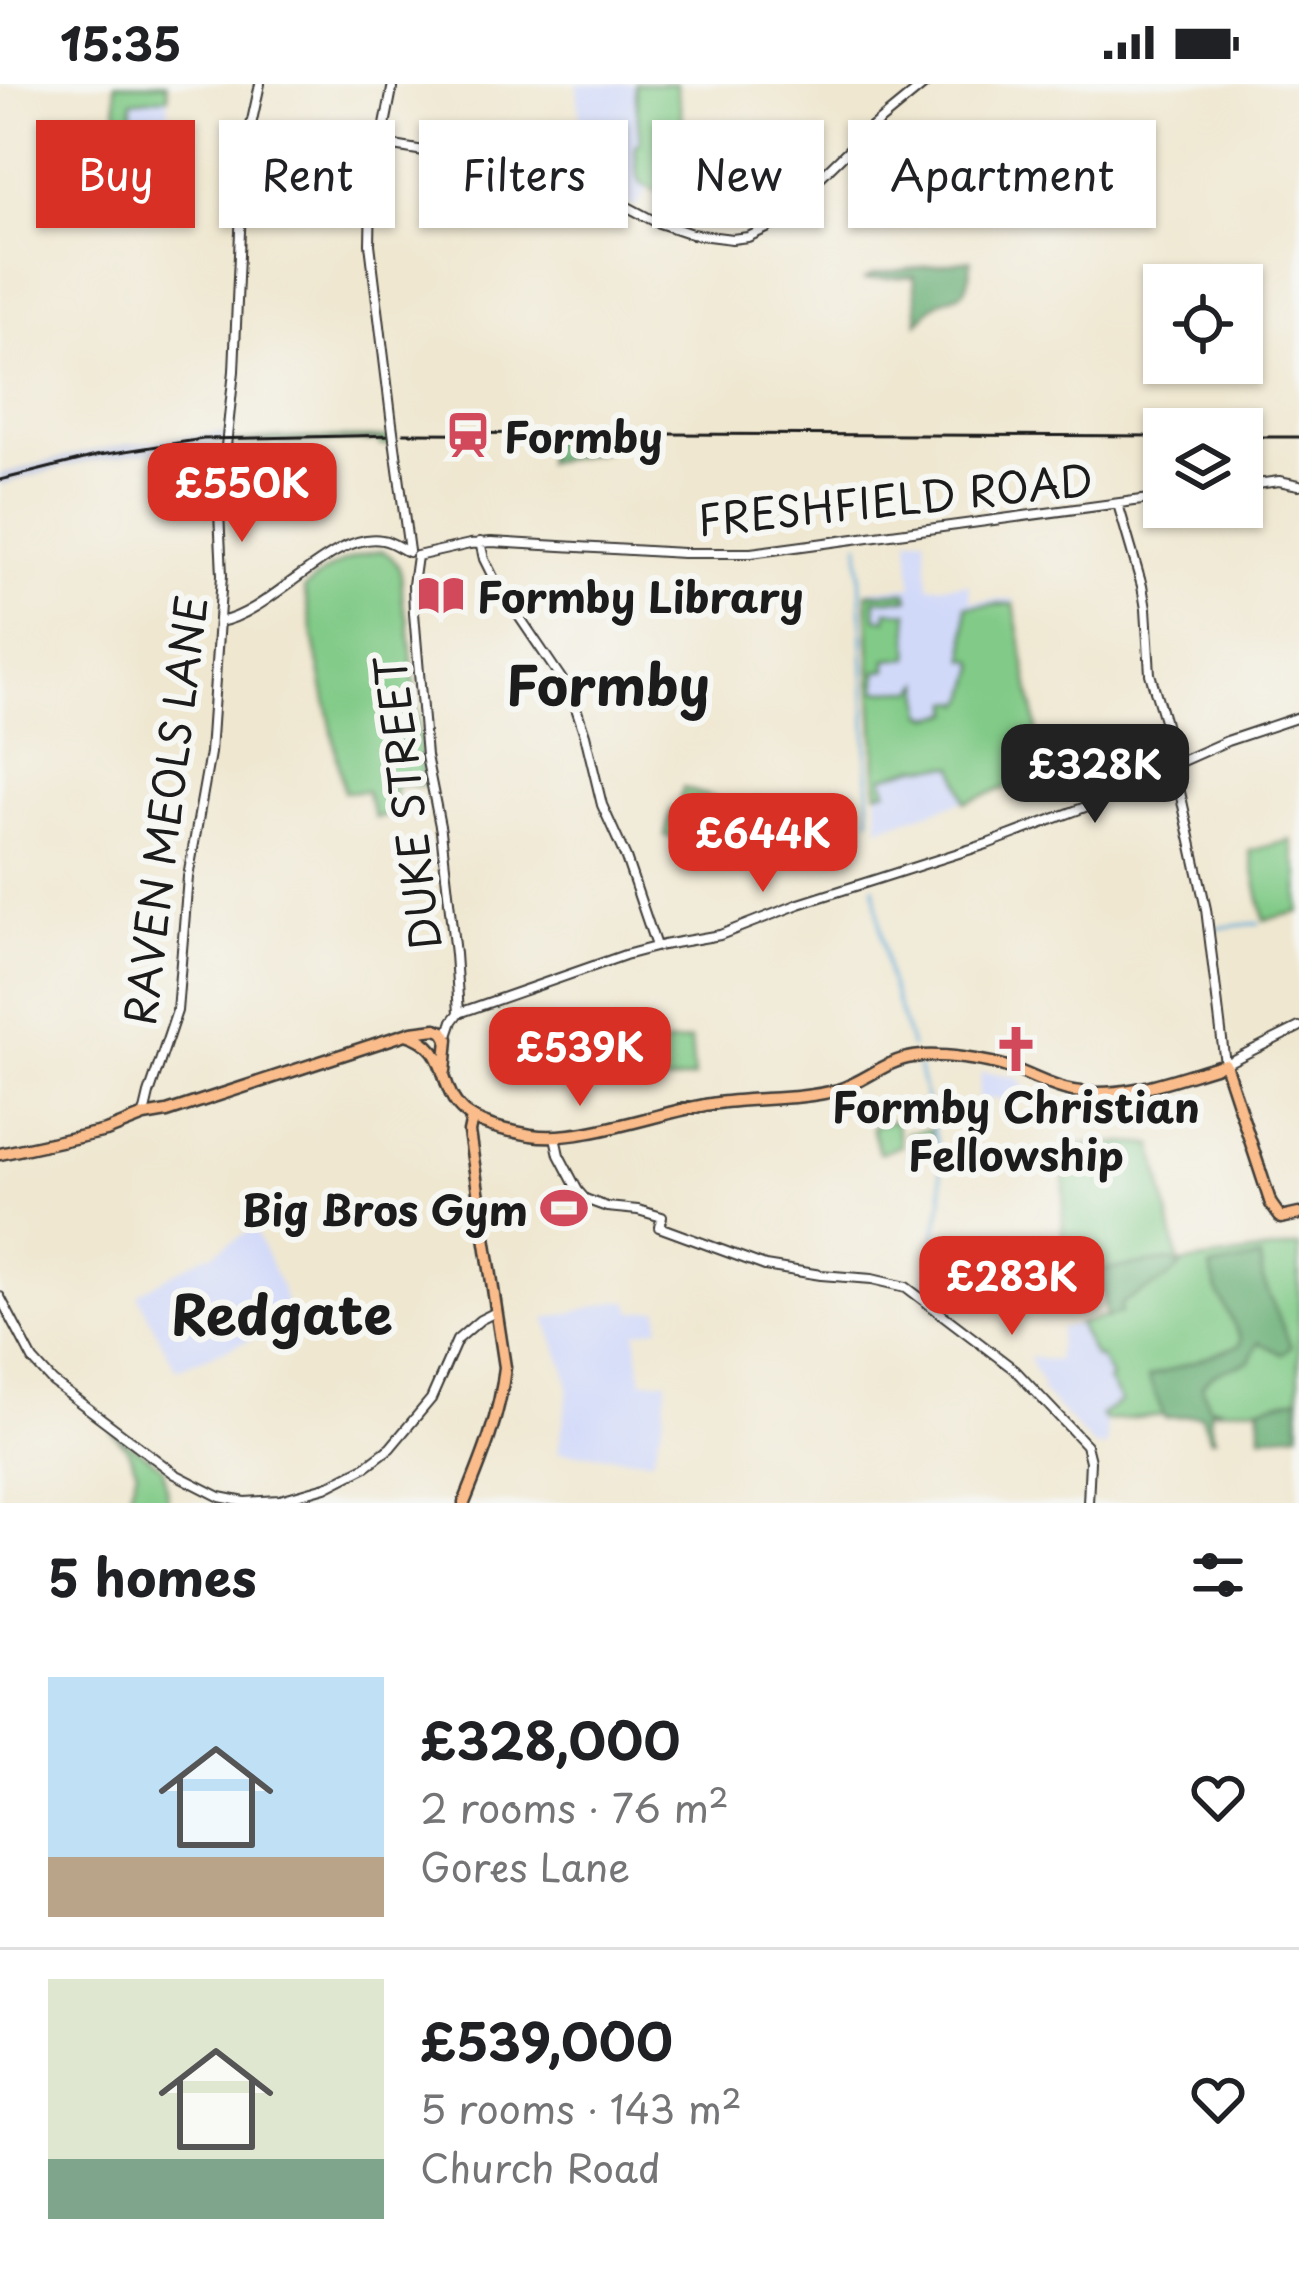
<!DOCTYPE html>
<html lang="en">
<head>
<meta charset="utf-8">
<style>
	:root { --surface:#fff; --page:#f2f2f2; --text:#202124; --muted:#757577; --line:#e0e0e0; --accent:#d93025 }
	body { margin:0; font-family:"Playpen Sans",sans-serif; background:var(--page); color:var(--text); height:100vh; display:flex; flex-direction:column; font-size:45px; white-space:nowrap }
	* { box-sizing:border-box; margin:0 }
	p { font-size:39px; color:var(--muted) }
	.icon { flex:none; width:66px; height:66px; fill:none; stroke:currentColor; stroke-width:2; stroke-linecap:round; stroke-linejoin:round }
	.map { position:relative; height:1419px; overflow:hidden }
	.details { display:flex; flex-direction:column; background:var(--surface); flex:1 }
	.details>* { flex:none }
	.hud { position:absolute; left:36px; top:36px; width:1227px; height:108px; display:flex; gap:24px }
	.buttons { position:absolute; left:1143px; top:180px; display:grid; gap:24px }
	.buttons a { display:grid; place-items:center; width:120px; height:120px; border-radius:0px; background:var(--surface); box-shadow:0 3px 9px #0004; font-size:60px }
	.price { position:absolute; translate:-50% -102px; padding:0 27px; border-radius:24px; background:var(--accent); color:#fff; font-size:39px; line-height:78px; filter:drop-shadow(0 3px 6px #0008) }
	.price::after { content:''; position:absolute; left:50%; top:72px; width:36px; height:27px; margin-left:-18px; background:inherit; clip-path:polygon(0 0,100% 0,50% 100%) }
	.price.on { background:#222; color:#fff }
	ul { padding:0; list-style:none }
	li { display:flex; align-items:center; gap:36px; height:300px; padding:0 48px }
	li+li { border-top:3px solid var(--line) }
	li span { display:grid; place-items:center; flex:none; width:336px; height:240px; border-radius:0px; color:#555 }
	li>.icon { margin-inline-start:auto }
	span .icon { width:144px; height:144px; fill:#fffc; stroke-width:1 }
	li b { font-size:51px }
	h2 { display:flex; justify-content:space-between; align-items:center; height:144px; padding:0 48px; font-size:51px }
	.pill { padding:0 42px; border-radius:0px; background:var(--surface); box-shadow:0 3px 9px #0004; font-size:42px; line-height:108px }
	.pill.on { background:var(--accent); color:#fff }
	.status { display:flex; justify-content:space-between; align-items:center; height:84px; padding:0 60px; background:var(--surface); direction:ltr }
	.status svg { height:33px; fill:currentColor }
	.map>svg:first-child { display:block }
</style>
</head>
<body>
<div class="status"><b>15:35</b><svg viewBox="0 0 49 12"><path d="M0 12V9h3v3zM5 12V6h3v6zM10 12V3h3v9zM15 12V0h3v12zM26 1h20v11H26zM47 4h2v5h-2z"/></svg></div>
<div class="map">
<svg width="1299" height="1419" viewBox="0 0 1299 1419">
	<rect width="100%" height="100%" fill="#f6f6f2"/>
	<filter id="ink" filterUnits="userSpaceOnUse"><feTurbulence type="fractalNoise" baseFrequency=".00833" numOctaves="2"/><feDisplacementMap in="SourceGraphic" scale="24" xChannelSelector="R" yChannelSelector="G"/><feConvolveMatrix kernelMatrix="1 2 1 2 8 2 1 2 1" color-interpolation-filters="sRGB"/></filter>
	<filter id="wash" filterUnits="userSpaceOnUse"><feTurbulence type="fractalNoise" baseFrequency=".004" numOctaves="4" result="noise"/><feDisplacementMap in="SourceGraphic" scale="48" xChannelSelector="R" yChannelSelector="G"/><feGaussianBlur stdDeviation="2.7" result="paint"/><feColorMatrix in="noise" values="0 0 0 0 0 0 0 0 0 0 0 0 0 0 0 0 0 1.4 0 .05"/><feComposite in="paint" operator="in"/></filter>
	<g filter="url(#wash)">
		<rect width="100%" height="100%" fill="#efe7d0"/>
		<!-- built -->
		<path fill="#d1d9f9" d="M115 0H167L170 49H184L186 74 157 66H119Z
			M577 0H676L696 104 695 121 670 114 649 103 636 124 595 102 585 91Z
			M925 452 929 502 969 500 971 517 1014 515 1036 640 1038 678 1043 691 879 744 867 506 912 502 909 454Z
			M981 988 1018 994 1025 1003V1016L978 1015Z
			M254 1144 282 1205 292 1239 176 1285 137 1210 204 1172 212 1170Z
			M1105 1191 1165 1333 1106 1337 1107 1363H1095L1040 1305 1043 1302 1028 1273 1056 1277 1060 1244 1105 1234 1101 1192Z
			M618 1217H629L633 1228 659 1225 660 1243 636 1248 642 1297 667 1296 663 1337 652 1375 558 1368 569 1304 565 1285 546 1235Z"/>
		<!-- industrial -->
		<path fill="#bbc3de" d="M225 348 224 359 128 371 69 382 0 401V390L75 370 128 360Z"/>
		<!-- green -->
		<path fill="#81ca87" stroke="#4e7352" stroke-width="3" d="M115 0H167L168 13 132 17V49H127L128 57H132L133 66H119Z
			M635 0H676L696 104 695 121 670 114 641 100 637 89 635 61 640 59Z
			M279 354H394V361H381L380 357 231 359Z
			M383 467C414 486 394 509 408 535L424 702 402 700 395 703V730L375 734 366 707 344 708 304 505C326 485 353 469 383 467Z
			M907 508 909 515H875L877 535H887V527L908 528 910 574 887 576V586L877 587V607L916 606 922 599 924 630 931 633 952 629V618L961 617 963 620 968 614 977 583 974 576H966V522L1014 520 1036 640 1038 678 1043 691 965 718 955 682 916 683 883 693 887 706 877 708 867 509Z
			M683 704 727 718 721 738 696 732 689 758 665 752 671 726 677 727Z
			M1291 756 1299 792V828L1264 836 1250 767Z
			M691 956 694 994 636 1003 631 974 649 970V963Z
			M895 1036 901 1062 879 1069 872 1043Z
			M930 1045 934 1068 911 1073 907 1049Z
			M1121 1059 1153 1061 1179 1180 1299 1162V1343L1262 1347 1259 1322 1105 1337 1101 1331 1121 1318 1108 1297 1111 1294 1100 1273 1095 1274 1078 1240 1120 1229 1105 1192 1060 1199 1066 1062Z
			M111 1347 163 1383 168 1419H127L137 1386 127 1364Z"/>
		<!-- forest -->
		<path fill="#68ae74" stroke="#426548" stroke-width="3" d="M971 176C969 222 957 203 931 224 930 225 919 238 918 239L914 192 863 196 874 190Z
			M545 355H605L606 367 546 379Z
			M1260 1174 1263 1196 1291 1262 1282 1270 1259 1258 1250 1277C1233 1284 1212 1285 1202 1302L1209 1322 1218 1323 1210 1327V1337L1215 1354 1211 1355 1201 1331 1165 1334 1148 1294 1240 1261 1241 1255 1218 1209 1210 1184Z
			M1170 1176 1181 1182C1168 1200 1141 1206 1121 1220V1229L1106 1234 1101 1192 1066 1198V1191Z
			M1299 1313V1348L1261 1352 1260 1322Z"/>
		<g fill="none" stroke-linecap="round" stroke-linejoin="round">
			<!-- stream -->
			<path stroke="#60abd8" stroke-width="3" d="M859 459 870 735
				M874 802 888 891 911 963
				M1216 844 1259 839
				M918 982 939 1067 943 1114 923 1207"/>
		</g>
	</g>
	<g filter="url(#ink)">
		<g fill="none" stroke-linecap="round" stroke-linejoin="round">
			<defs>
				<path id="minor" d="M382 60 430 68 541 74 569 85 596 106 656 138 692 150 732 155 748 153 769 143 870 45 925 0
					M391 332 370 160 371 113 393 0
					M396 370 409 467
					M1242 402 1279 397 1299 401
					M1118 420 1142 502 1146 525 1150 590 1164 636 1206 825 1225 980 1299 943
					M480 458 484 475 495 497 571 609 585 651 602 721 626 774 656 862
					M417 472 470 460 491 458 683 469H751L1164 413
					M417 472 413 501 414 529 426 672 441 747 455 870 459 929
					M219 538C270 530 334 446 382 456 391 457 400 464 408 468
					M448 952 453 937 459 929 625 871 663 861 720 851 799 820 987 760 1117 711 1173 681 1227 657 1299 633
					M144 1031 149 1010 177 927 188 793 210 669 222 491 219 428 234 287 243 78 260 0
					M555 1053 559 1071 578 1107 585 1115 607 1123 638 1126 662 1133 659 1143 765 1182 821 1191 872 1195 906 1203 1015 1286 1086 1361 1090 1377 1088 1419
					M0 1213 33 1276 53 1298 175 1390 220 1413 245 1418 280 1416 326 1403 365 1383 390 1364 431 1315 457 1256 480 1236 496 1228"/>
				<path id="major" d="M406 950C452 963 436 1002 463 1027 479 1042 510 1047 531 1051 582 1059 658 1028 711 1020 753 1013 796 1017 838 1006 864 998 887 976 913 973 939 969 988 976 1013 985 1033 992 1051 1003 1073 1007 1125 1016 1175 994 1225 980L1271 1120 1281 1134 1299 1130
					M0 1070 106 1047 144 1032 167 1028 412 948 436 945 444 948 448 955 445 987
					M464 1419C482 1375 500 1331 505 1283L469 1048 472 1034"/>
			</defs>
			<!-- minor casing -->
			<use href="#minor" stroke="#3c3a37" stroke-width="12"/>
			<!-- major casing -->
			<use href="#major" stroke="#3c3a37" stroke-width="15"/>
			<!-- minor -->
			<use href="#minor" stroke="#fff" stroke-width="8"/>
			<!-- major -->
			<use href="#major" stroke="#f9bc8a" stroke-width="10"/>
			<!-- rail -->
			<path stroke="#1c1c1c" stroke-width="3" d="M404 349 1164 352
				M1242 353H1299
				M0 396 100 371 203 355 398 351"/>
			<defs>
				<path id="minor-bridge" d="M391 332 396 370"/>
			</defs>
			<!-- minor-bridge casing -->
			<use href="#minor-bridge" stroke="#3c3a37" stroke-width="12" stroke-linecap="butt"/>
			<!-- minor-bridge -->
			<use href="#minor-bridge" stroke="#fff" stroke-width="8"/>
		</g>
	</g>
	<!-- icons -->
	<defs>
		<symbol id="station-bare" viewBox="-9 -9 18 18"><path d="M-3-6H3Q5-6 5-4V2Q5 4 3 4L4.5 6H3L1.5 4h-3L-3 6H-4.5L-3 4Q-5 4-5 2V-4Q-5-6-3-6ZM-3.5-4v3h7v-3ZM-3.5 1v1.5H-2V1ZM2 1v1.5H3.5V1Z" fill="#d1495b" stroke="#f6f6f2" stroke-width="2.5" paint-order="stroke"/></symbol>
		<symbol id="library-bare" viewBox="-9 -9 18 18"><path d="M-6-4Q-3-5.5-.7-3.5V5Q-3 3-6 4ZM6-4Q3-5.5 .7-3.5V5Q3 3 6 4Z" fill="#d1495b" stroke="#f6f6f2" stroke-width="2.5" paint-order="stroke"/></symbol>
		<symbol id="church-bare" viewBox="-9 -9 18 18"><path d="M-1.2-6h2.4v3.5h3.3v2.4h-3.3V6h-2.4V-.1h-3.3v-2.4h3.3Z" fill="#d1495b" stroke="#f6f6f2" stroke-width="2.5" paint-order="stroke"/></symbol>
		<symbol id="stadium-bare" viewBox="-9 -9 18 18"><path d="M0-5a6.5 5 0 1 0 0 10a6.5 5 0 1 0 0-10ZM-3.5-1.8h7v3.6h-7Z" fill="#d1495b" stroke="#f6f6f2" stroke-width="2.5" paint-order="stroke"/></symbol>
	</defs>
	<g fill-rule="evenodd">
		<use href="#station-bare" x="435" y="318" width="66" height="66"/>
		<use href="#library-bare" x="408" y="478" width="66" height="66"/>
		<use href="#church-bare" x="983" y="932" width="66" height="66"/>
		<use href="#stadium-bare" x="531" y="1091" width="66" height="66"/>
	</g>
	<g text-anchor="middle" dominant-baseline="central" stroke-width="12" stroke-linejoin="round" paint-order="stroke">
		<!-- poi labels -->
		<g font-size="42" font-weight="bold" fill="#1c1c1c" stroke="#f6f6f2" text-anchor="start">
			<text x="504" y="351">Formby</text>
			<text x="477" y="511">Formby Library</text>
			<text x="1016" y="1021" text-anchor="middle">Formby Christian<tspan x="1016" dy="48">Fellowship</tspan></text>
			<text x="528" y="1124" text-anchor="end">Big Bros Gym</text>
		</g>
		<!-- street labels -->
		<g font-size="42" fill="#1c1c1c" stroke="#f6f6f2">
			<text transform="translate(895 414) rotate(-6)">FRESHFIELD ROAD</text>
			<text transform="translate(406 719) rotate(-97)">DUKE STREET</text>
			<text transform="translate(164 726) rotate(-83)">RAVEN MEOLS LANE</text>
		</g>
		<!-- district labels -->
		<g font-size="54" font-weight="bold" fill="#1c1c1c" stroke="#f6f6f2">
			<text x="608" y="599">Formby</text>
			<text x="282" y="1228">Redgate</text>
		</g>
	</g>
</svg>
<div class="buttons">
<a><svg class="icon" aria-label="locate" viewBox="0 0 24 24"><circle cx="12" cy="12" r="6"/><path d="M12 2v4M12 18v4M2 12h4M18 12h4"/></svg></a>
<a><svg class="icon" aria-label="layers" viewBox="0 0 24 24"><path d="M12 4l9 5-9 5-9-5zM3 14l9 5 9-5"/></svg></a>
</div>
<b class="price" style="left:242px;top:461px">£550K</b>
<b class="price on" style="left:1095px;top:742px">£328K</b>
<b class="price" style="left:763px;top:811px">£644K</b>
<b class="price" style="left:580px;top:1025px">£539K</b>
<b class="price" style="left:1012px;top:1254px">£283K</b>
<div class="hud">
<a class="pill on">Buy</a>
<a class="pill">Rent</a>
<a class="pill">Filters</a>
<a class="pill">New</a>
<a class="pill">Apartment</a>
</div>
</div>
<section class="details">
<h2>5 homes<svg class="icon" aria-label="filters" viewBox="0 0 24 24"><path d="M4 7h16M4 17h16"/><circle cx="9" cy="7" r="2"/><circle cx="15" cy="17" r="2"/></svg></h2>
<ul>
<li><span style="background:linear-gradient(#bfe0f5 75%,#b9a48a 0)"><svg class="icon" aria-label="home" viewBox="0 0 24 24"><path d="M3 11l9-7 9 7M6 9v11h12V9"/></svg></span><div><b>£328,000</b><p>2 rooms · 76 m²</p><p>Gores Lane</p></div><svg class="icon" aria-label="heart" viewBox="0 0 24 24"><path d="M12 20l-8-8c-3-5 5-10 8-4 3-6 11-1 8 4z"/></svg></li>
<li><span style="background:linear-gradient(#dfe7d0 75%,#7fa58c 0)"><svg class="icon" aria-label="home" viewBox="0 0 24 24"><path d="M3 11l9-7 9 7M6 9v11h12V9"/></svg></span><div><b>£539,000</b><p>5 rooms · 143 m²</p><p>Church Road</p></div><svg class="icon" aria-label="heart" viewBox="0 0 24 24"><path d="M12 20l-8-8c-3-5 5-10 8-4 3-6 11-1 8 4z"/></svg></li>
</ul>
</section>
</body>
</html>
